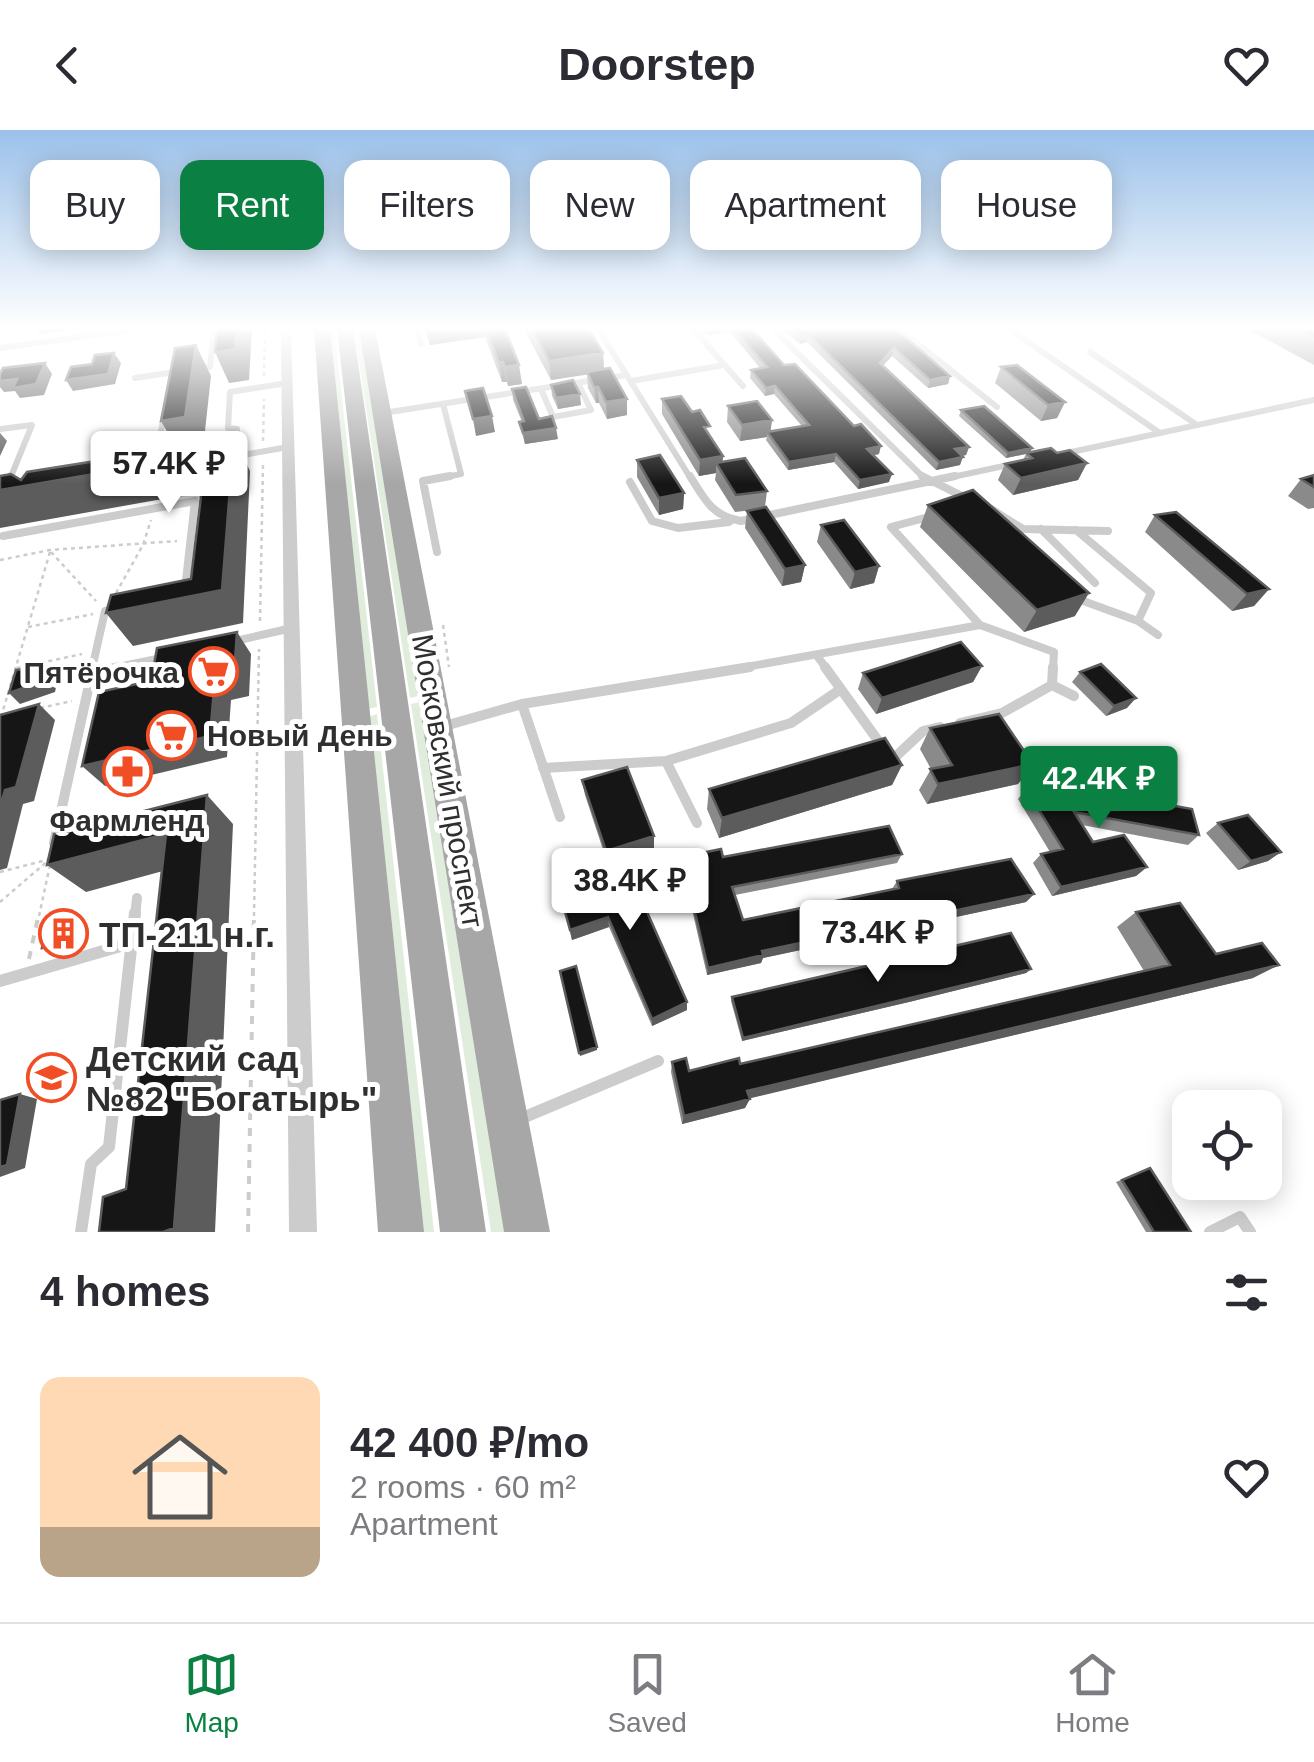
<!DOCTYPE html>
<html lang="en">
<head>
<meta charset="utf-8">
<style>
	:root { --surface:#fff; --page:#f2f2f3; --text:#2b2b33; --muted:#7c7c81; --line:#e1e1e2; --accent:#0b8043 }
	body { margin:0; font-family:Arial,sans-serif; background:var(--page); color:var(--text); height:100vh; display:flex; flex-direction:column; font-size:38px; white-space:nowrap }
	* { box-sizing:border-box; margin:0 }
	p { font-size:32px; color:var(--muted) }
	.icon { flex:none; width:55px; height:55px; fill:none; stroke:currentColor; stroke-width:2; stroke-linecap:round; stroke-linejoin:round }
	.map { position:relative; height:1102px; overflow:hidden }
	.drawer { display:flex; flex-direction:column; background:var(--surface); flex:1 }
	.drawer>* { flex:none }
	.top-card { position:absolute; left:30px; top:30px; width:1255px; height:90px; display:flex; gap:20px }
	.fabs { position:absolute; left:1172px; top:960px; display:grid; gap:20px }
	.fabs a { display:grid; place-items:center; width:110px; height:110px; border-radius:20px; background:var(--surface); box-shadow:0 5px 25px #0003; font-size:50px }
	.price { position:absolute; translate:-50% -85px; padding:0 22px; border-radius:10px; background:#fff; color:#222; font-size:32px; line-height:65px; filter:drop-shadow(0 2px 5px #0008) }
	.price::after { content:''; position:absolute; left:50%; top:60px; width:30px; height:22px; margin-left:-15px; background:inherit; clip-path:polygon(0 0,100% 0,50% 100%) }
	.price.on { background:var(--accent); color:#fff }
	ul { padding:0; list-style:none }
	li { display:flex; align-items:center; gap:30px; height:250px; padding:0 40px }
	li+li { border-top:2px solid var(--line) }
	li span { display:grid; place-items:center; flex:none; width:280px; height:200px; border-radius:20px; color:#555 }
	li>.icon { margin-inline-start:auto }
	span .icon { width:120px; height:120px; fill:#fffc; stroke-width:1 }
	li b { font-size:42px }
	h2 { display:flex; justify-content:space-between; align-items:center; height:120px; padding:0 40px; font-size:42px }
	.chip { padding:0 35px; border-radius:20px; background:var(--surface); box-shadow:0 5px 25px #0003; font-size:35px; line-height:90px }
	.chip.on { background:var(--accent); color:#fff }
	header { display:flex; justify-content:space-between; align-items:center; height:130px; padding:0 40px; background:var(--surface); font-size:45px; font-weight:700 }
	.menu { display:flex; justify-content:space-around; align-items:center; height:140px; border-top:2px solid var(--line); background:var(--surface); font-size:28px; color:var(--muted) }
	.menu a { display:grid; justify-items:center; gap:5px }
	.menu .on { color:var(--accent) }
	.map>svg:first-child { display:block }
</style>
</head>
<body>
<header><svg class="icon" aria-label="back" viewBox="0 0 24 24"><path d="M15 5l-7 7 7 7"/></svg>Doorstep<svg class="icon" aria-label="heart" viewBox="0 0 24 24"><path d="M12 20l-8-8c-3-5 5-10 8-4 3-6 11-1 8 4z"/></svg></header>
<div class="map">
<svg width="1314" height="1102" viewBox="0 0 1314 1102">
	<rect width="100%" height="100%" fill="#fff"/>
	<!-- green -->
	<path fill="#e1eddc" d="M328 199H334L377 577 367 579Z
		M354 199H359L419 566 410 568Z
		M420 572 505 1102H491L411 574Z
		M377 584 434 1102H419L368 587Z"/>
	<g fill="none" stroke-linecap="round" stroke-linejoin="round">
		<!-- path-far1 -->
		<path stroke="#ccc" stroke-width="2.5" stroke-dasharray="4 4" stroke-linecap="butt" d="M264 246 265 199
			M263 311 264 269
			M51 422 96 471
			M0 430 50 420 177 411
			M116 463 143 415 151 390
			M260 491 263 334
			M443 495 449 537
			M28 497 93 484
			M17 538 82 524
			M40 578 72 571
			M1 587 50 422
			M0 742 50 729
			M0 772 50 729
			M39 786 50 735
			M254 786 259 519"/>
		<!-- path -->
		<path stroke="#ccc" stroke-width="4" stroke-dasharray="8 8" stroke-linecap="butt" d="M29 829 39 783
			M248 1102 254 783"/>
		<!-- lane-far3 -->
		<path stroke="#ccc" stroke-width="6" d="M417 199 421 214
			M693 199 743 256
			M773 199 925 349
			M899 199 997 277
			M1009 199 1160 303
			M367 201 382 199
			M600 202 691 349
			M0 218 137 199
			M1090 222 1197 295
			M197 239 210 237 214 199
			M135 248 181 241
			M631 251 724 235
			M541 259 553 287 591 280 578 253
			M383 283 627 245
			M0 299 32 295 10 349
			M236 324 237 299 228 298 230 262 287 253
			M1062 324 1314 270
			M231 327 288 317
			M156 329 164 285
			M436 349 461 344 443 274
			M943 349 1013 334"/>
		<!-- lane-far2 -->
		<path stroke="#ccc" stroke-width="8" d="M690 346C705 370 712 386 741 391L955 346
			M922 346 968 369
			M630 352 652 391 678 398 729 392
			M7 355 11 346
			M991 379 1023 399 1108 401
			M1041 399 1095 453
			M1076 400 1151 463 1138 491 1158 505
			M3 406 195 371 185 459
			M437 422 423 351 450 346
			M1075 468 1138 491
			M980 495 1054 522 1053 539
			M231 512 292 498
			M817 526 827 539
			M92 539 105 481 117 479
			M108 539 162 528
			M735 539 980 495 891 397 932 386"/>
		<!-- lane-far1 -->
		<path stroke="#ccc" stroke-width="10" d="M825 537 892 630 923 601 940 597
			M1053 537 1052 555 1074 566
			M91 543 120 537
			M522 574 560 687
			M960 593 1002 583 1052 555
			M441 597 522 574 750 537
			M543 638 666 631
			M697 693 666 631 791 593 841 559
			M54 713 93 537
			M135 786 137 768"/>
		<!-- lane -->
		<path stroke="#ccc" stroke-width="12" d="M0 851 131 813
			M520 989 658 931
			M81 1102 91 1034 109 1017 135 783
			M1210 1102 1240 1087 1250 1102"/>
		<!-- street -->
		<path fill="#ccc" fill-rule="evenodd" d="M281 199H291L317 1102H289Z"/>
		<!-- primary -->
		<path fill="#a7a7a7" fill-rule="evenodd" d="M314 199H330L424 1102H378Z
			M337 199H353L486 1102H440Z
			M359 199H375L550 1102H504Z"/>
	</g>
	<!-- wall -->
	<path fill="#8a8a8a" d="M425 199H505L522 254 508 256 507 252H502L485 207 430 215Z
		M524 199H589L603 223 604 239 627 285 607 289 599 273H596L588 258 587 244 551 250Z
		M700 199H759L753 200 784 235 879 324 874 325 889 352 858 359 834 332 788 340 766 310 767 307 740 311 727 292 728 276 772 290 770 302 802 296 774 264 765 266 750 248 751 240 761 239 730 202 708 205Z
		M782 199H896L950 246 948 254 928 258 892 226 882 236 969 317 966 325 962 326 960 335 936 340 807 212 800 214Z
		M1247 199H1314V235Z
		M1001 237 1065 272 1057 288 1041 291 995 253Z
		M551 255 581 275 558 279 552 266Z
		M512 259 539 289 558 309 525 314 519 292H522L513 270Z
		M662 269 710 306 723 326 722 332 767 361 765 377 805 435 801 452 782 456 745 398 747 381 753 380 735 382 715 350 716 343 699 346 662 284Z
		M961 280 1030 322 1057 323 1087 333 1078 350 1013 365 998 350 1005 334 1023 330 1026 324 1006 328 959 286Z
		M637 330 684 363 683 379 659 385 637 347Z
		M1314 345V378L1308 379 1288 366 1301 349Z
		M928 375 1075 486 1024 502 920 397Z
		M1155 385 1269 459 1254 476 1232 481 1145 402Z
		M821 395 879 436 874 453 850 459 817 412Z
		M982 536 973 552 876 584 858 559 863 543Z
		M1080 542 1127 578 1106 586 1072 552Z
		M930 598 1033 634 1018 654 927 674 919 660 931 639 920 619Z
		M902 635 892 655 719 708 707 679 709 659Z
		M582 650 654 706V720L608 735 585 665Z
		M1026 659 1199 705 1188 715 1082 695 1093 712 1147 737 1136 746 1052 766 1033 733 1041 724 1050 722 1018 669Z
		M1218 693 1281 722 1268 731 1238 740 1206 703Z
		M902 724 897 733 735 765 743 790 892 759 897 751 1034 764 1026 772 763 828 761 833 707 845 682 736V727Z
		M560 763 655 769V779L647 782 687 880 652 896 609 797 572 810Z
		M1136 782 1216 824 1253 848 749 968 745 978 682 994 671 942 672 932 689 941 740 934 1144 841 1117 797Z
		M1031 839 1026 843 909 872 742 911 731 871 732 867Z
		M1150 1038 1191 1102H1146L1116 1052Z"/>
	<!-- shaded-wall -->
	<path fill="#5c5c5c" d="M37 199H78L40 204Z
		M237 199H252L249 250 229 253 215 222Z
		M426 199H484L485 207 430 215Z
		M708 199H730V202L708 205Z
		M809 205 807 212 800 214 801 206Z
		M196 215 211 246 203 319 179 323 161 291Z
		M894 218 892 226 878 241 880 233Z
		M114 223 121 233 115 254 73 261 66 250Z
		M603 223 604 242 551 250 549 231Z
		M503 232 507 252H502L499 233Z
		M45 233 52 244 44 265 20 268 15 261 4 262 0 257V251Z
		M519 235 522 254 508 256 505 237Z
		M950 246 948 254 928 258 930 250Z
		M775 256 774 264 765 266 766 258Z
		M594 257H598L599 273H596Z
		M580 264 581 275 558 279 556 268Z
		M627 269V285L607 289 606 272Z
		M1065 272 1057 288 1041 291 1048 275Z
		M492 286 495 302 476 306 473 289Z
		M772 290 770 306 767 302V307L740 311 742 295Z
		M556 298 558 309 525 314 523 303Z
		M0 303 7 311 0 326Z
		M234 308 250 341 243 493 133 516 106 483 222 460Z
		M881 316 879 324 865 327 867 319Z
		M969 317 966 325 952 328 955 319Z
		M1032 318 1030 323 1006 328 1008 323Z
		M836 324 834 332 788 340 789 332Z
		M206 325 224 358 0 398V360Z
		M723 326 722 341 716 333V343L699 346 700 330Z
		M963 327 960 335 936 340 939 332Z
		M1087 333 1078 350 1013 365 1021 348Z
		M892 344 889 352 858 359 860 350Z
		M684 363 683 379 659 385V368Z
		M805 435 801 452 782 456 785 439Z
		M879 436 874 453 850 459 855 442Z
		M1269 459 1254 476 1232 481 1247 464Z
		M1089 463 1075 486 1024 502 1037 480Z
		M237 502 251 524 249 566 231 570 227 627 105 656 82 636 215 548Z
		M982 536 973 552 876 584 882 568Z
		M48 537 58 548 55 562 20 574 9 563Z
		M1136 568 1127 578 1106 586 1114 576Z
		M39 574 55 590 34 671 23 674 7 738 0 740V677L5 660Z
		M1033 634 1018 654 927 674 938 654Z
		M902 635 892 655 719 708 722 688Z
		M207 665 233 694 215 1102H163Z
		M166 704 196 732 86 762 47 735Z
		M654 706V720L608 735 606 721Z
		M1281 722 1268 731 1238 740 1251 731Z
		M1147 737 1136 746 1052 766 1061 757Z
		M1034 764 1026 772 763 828 761 833 707 845 708 838 762 821Z
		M655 769V779L643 783V773Z
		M71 781 77 785 73 815 49 822 42 818Z
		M608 787 609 797 572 810 570 800Z
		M1279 835 1253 848 743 970 747 961Z
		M1031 839 1026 843 909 872 742 911 743 908Z
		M687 872V880L652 896V889Z
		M597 917V920L580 926 579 923Z
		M20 964 37 969 25 1038 0 1047V1037Z
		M750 969 745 978 682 994 684 986Z"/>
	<!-- building -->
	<path fill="#161616" stroke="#5c5c5c" stroke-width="2.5" d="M217 199H237L235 219 215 222Z
		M486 199H505L519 235 505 237 503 232 499 233Z
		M532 199H589L603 223 549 231Z
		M734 199H752L784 235 795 234 854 296 861 294 881 316 867 319 892 344 860 350 836 324 789 332 767 302 809 295 775 256 766 258 751 240 767 237Z
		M793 199H896L950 246 930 250 894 218 880 233 969 317 955 319 963 327 939 332 809 205 801 206Z
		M1300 199H1314V206Z
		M196 215 185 287 161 291 175 218Z
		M114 223 108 244 66 250 71 237 92 234 95 225Z
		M45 233 36 254 13 258 17 249 0 251V244L3 238Z
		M1017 235 1065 272 1048 275 1001 237Z
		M610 238 627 269 606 272 598 257H594L587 242Z
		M573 250 580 264 556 268 551 255Z
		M526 257 539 289 552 286 556 298 523 303 519 292 524 291 512 259Z
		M483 258 492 286 473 289 465 261Z
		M681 266 692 282 700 280 710 296 704 297 723 326 700 330 662 269Z
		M757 271 772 290 742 295 728 276Z
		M984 276 1032 318 1008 323 961 280Z
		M234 308 222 460 106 483 111 465 191 449 206 325 0 360V346L11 344 21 350 27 342 133 325 141 330 148 322Z
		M1051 318 1057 323 1070 320 1087 333 1021 348 1005 334 1032 328 1026 323Z
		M660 325 684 363 659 368 637 330Z
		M745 328 767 361 736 365 716 333Z
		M1314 345V357L1301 349Z
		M973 360 1089 463 1037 480 928 375Z
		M766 377 805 435 785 439 747 381Z
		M1176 382 1269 459 1247 464 1155 385Z
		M844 390 879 436 855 442 821 395Z
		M237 502 234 544 215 548 210 606 82 636 99 562 151 551 157 518Z
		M961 512 982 536 882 568 863 543Z
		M1101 534 1136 568 1114 576 1080 542Z
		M48 537 43 551 9 563 16 540Z
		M39 574 16 657 5 660 0 677V585Z
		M999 584 1033 634 938 654 930 639 952 635 930 598Z
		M885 608 902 635 722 688 709 659Z
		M627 637 654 706 606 721 582 650Z
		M1054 654 1192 679 1199 705 1074 682 1093 712 1124 705 1147 737 1061 757 1041 724 1063 719 1026 659Z
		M207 665 174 1098 163 1102H99L103 1067 126 1059 166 704 47 735 54 704Z
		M1248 685 1281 722 1251 731 1218 693Z
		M889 696 902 724 732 757 743 790 899 758 897 751 1011 729 1034 764 762 821 763 825 708 838 682 727 721 719 723 727Z
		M644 737 655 769 643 773 687 872 652 889 608 787 570 800 560 763Z
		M1180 773 1216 824 1262 813 1279 835 747 961 750 969 684 986 672 932 686 928 689 941 739 928 740 934 1170 835 1136 782Z
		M71 781 66 811 42 818 48 788Z
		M1011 803 1031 839 743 908 732 867Z
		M576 836 597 917 579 923 560 841Z
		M20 964 7 1035 0 1037V970Z
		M1150 1038 1191 1102H1154L1122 1050Z"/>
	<!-- sky -->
	<linearGradient id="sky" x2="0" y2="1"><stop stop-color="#9bc1ea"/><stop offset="0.56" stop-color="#fff"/><stop offset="1" stop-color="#fff" stop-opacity="0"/></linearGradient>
	<rect width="1314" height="354" fill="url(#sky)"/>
	<!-- icons -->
	<defs>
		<symbol id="supermarket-ring" viewBox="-11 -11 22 22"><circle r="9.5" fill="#fff" stroke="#f14e26" stroke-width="1.5"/><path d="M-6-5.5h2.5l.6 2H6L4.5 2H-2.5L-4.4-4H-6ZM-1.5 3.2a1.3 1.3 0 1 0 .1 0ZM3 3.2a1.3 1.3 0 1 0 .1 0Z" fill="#f14e26"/></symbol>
		<symbol id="pharmacy-ring" viewBox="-11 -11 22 22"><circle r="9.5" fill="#fff" stroke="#f14e26" stroke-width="1.5"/><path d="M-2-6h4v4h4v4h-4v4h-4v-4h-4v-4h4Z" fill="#f14e26"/></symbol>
		<symbol id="building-ring" viewBox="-11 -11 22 22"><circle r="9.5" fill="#fff" stroke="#f14e26" stroke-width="1.5"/><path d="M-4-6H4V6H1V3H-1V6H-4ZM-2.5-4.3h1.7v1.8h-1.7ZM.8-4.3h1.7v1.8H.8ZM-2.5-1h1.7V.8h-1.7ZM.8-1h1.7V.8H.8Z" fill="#f14e26"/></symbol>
		<symbol id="school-ring" viewBox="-11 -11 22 22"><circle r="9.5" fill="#fff" stroke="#f14e26" stroke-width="1.5"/><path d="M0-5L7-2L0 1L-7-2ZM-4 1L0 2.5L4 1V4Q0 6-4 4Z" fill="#f14e26"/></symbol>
	</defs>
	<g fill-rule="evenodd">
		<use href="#supermarket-ring" x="186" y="514" width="55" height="55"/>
		<use href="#supermarket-ring" x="144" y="578" width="55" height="55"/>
		<use href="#pharmacy-ring" x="100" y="614" width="55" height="55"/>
		<use href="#building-ring" x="36" y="776" width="55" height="55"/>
		<use href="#school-ring" x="24" y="920" width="55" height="55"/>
	</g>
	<g text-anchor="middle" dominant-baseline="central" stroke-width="10" stroke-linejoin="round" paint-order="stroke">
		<!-- poi labels -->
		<g font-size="30" font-weight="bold" fill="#2f2f2f" stroke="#fff" text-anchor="end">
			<text x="179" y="542">Пятёрочка</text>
			<text x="207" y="605" text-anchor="start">Новый День</text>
			<text x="127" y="690" text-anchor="middle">Фармленд</text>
		</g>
		<!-- street labels -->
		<g font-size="30" fill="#2f2f2f" stroke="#fff">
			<text transform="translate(448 651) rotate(80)">Московский проспект</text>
		</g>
		<!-- near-poi labels -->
		<g font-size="35" font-weight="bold" fill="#2f2f2f" stroke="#fff" text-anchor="start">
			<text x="99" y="804">ТП-211 н.г.</text>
			<text x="86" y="928">Детский сад<tspan x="86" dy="40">№82 "Богатырь"</tspan></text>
		</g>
	</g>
</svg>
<div class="fabs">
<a><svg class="icon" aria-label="locate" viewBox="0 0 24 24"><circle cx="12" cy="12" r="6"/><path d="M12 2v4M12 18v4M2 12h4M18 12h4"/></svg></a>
</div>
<b class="price" style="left:169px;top:386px">57.4K ₽</b>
<b class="price on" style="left:1099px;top:701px">42.4K ₽</b>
<b class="price" style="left:630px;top:803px">38.4K ₽</b>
<b class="price" style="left:878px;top:855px">73.4K ₽</b>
<div class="top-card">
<a class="chip">Buy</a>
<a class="chip on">Rent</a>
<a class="chip">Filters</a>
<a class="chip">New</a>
<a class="chip">Apartment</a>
<a class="chip">House</a>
</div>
</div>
<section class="drawer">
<h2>4 homes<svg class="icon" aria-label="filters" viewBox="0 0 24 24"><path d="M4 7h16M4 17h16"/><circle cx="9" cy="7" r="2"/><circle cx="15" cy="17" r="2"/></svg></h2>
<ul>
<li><span style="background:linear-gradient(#ffd9b3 75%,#b9a48a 0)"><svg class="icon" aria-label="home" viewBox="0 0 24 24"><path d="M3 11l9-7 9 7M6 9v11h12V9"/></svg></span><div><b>42 400 ₽/mo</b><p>2 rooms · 60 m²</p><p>Apartment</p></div><svg class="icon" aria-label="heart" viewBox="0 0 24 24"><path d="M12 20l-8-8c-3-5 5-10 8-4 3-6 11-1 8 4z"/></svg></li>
</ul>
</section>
<nav class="menu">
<a class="on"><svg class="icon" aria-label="map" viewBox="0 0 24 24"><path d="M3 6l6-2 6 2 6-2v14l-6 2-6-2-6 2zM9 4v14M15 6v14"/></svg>Map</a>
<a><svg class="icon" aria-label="saved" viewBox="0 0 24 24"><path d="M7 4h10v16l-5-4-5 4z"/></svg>Saved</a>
<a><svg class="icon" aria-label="home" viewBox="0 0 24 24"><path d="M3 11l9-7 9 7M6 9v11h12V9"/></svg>Home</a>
</nav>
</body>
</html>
